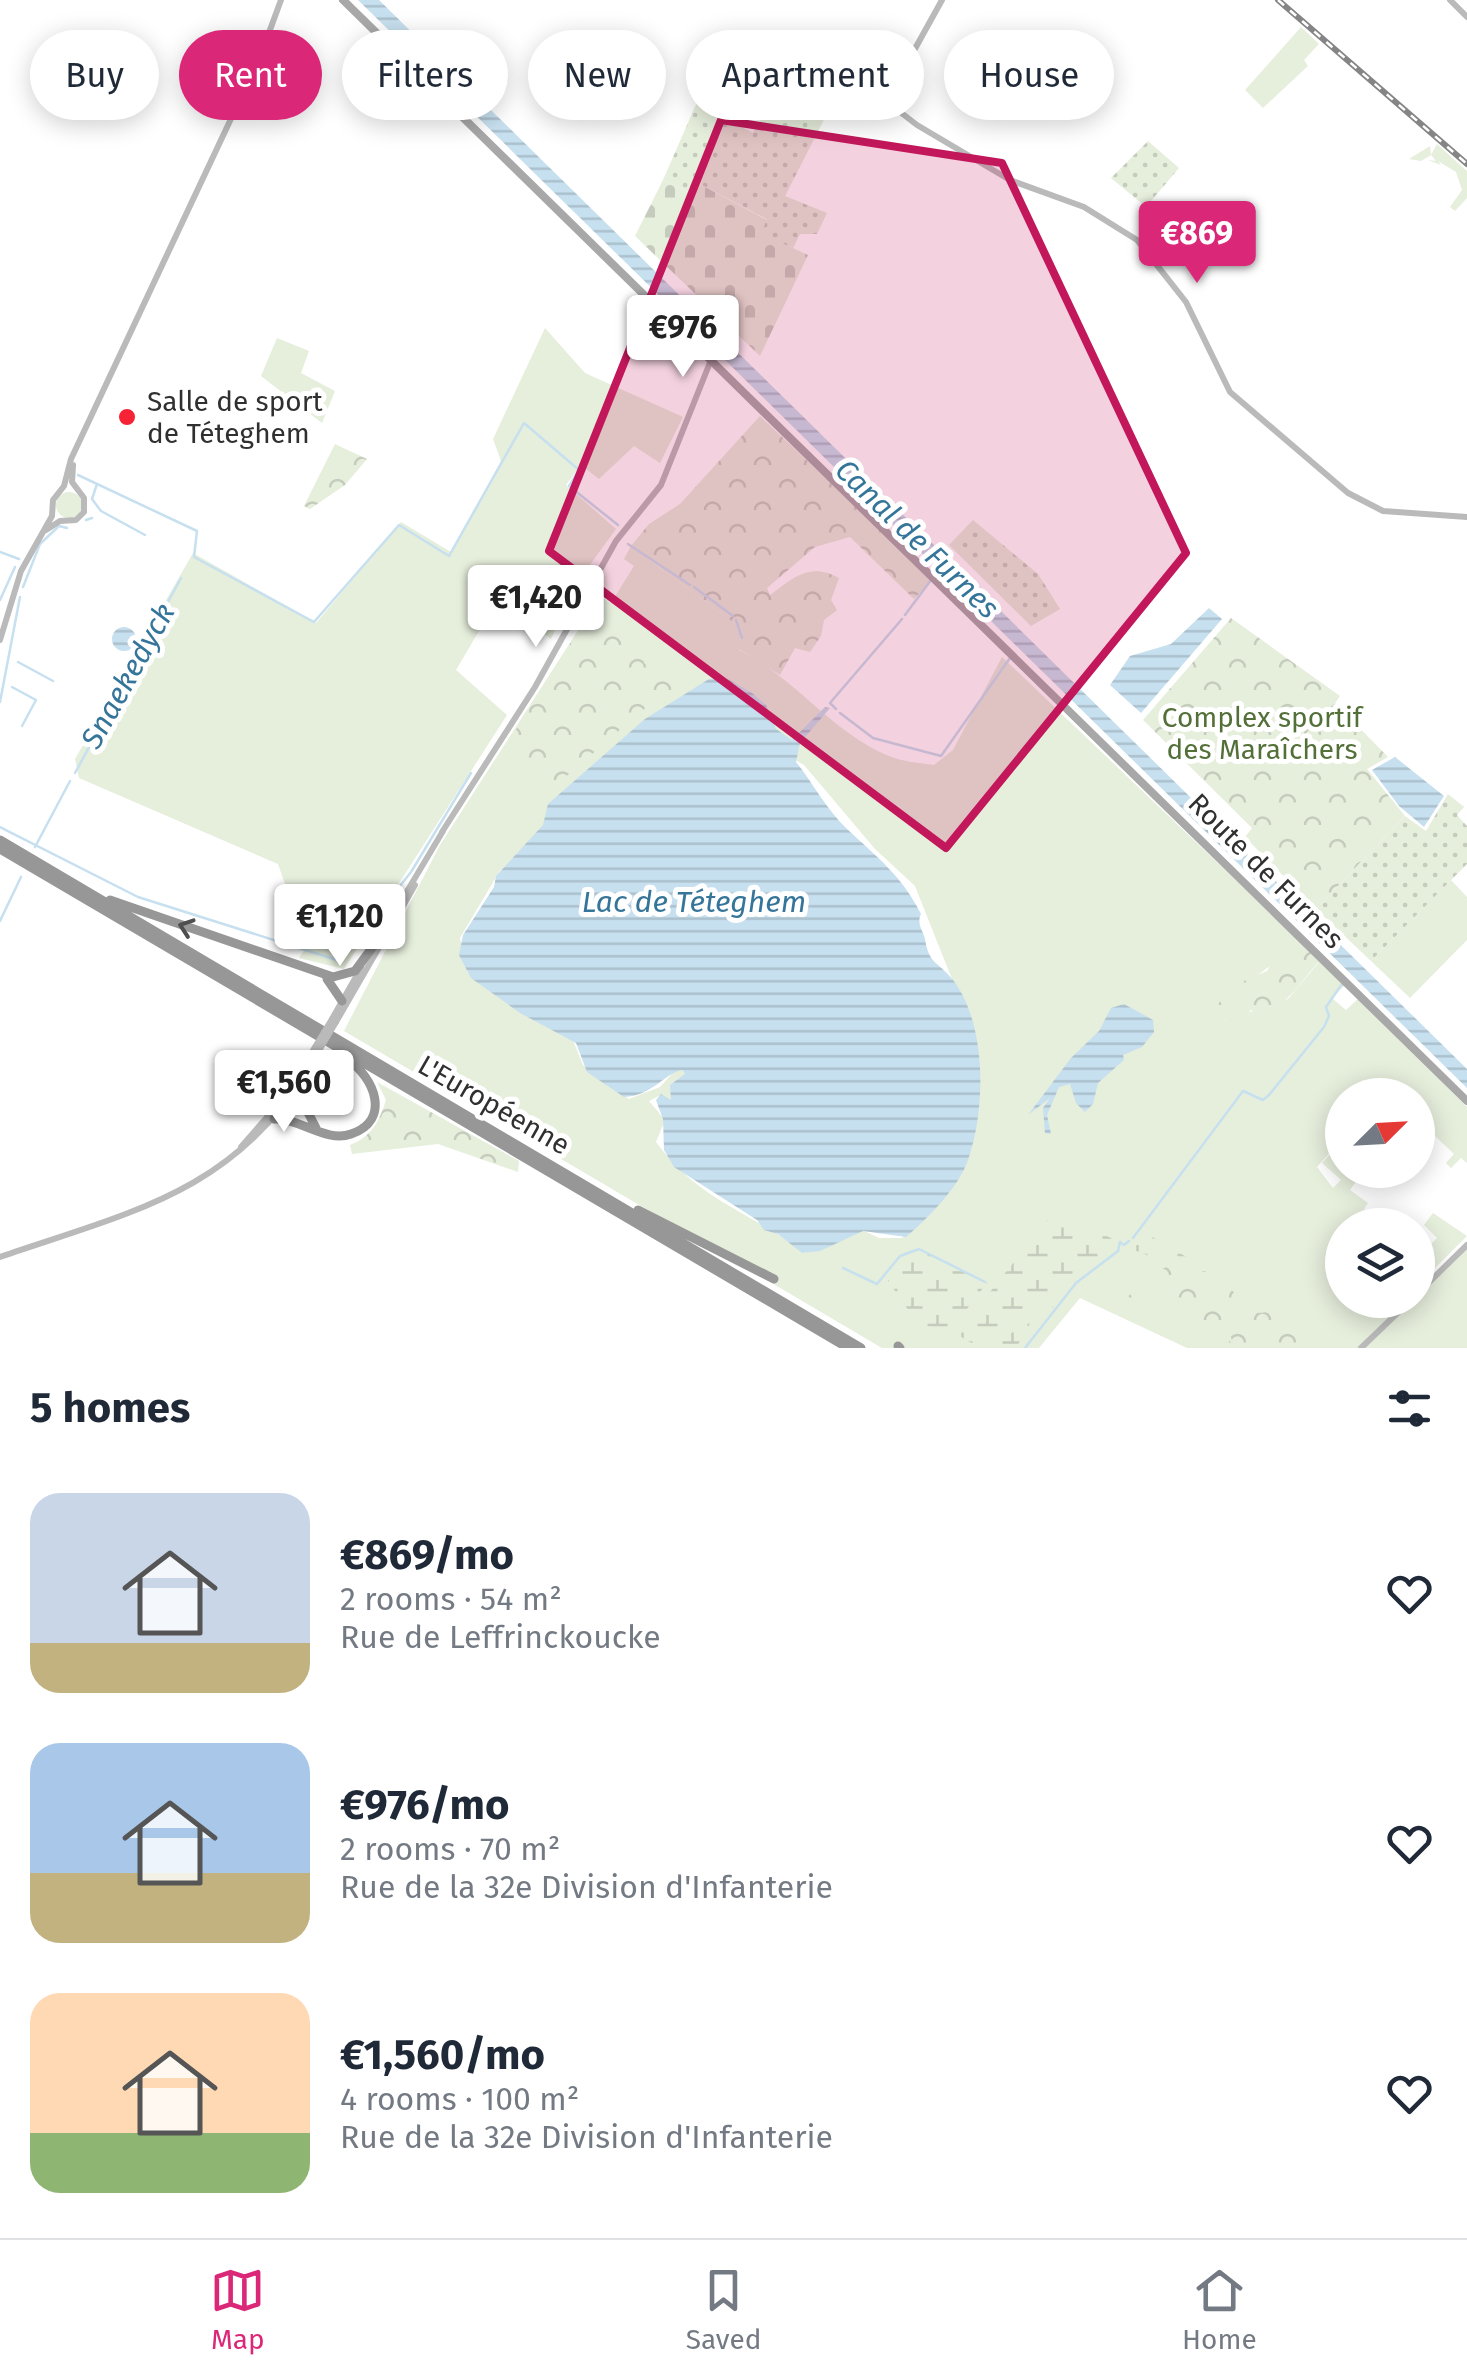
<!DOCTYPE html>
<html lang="en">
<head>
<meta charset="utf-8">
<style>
	:root { --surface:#fff; --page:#f6f6f7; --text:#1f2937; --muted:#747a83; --line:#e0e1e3; --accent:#db2777 }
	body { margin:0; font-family:"Fira Sans",sans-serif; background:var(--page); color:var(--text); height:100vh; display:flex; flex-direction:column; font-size:38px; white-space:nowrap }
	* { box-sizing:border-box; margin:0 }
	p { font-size:32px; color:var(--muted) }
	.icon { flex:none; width:55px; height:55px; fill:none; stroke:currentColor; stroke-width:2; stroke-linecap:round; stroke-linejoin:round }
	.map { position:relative; height:1348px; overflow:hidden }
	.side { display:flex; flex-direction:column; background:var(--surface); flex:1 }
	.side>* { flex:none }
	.hud { position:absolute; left:30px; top:30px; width:1408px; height:90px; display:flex; gap:20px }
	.needle { width:65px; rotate:66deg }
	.fabs { position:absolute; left:1325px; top:1078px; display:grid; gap:20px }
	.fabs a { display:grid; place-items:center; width:110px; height:110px; border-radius:50%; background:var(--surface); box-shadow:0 5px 25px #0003; font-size:50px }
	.price { position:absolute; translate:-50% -85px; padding:0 22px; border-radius:10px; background:#fff; color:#222; font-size:32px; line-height:65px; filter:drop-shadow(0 2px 5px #0008) }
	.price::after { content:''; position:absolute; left:50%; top:60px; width:30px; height:22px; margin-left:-15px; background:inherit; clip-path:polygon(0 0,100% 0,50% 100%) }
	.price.active { background:var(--accent); color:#fff }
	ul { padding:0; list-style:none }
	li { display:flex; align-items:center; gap:30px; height:250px; padding:0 30px }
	li span { display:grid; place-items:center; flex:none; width:280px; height:200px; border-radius:30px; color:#555 }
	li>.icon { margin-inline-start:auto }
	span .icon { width:120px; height:120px; fill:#fffc; stroke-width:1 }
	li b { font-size:42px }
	h2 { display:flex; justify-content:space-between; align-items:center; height:120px; padding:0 30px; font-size:42px }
	.chip { padding:0 35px; border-radius:45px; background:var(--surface); box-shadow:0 5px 25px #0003; font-size:35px; line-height:90px }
	.chip.active { background:var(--accent); color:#fff }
	.tabs { display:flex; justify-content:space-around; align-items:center; height:140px; border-top:2px solid var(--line); background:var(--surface); font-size:28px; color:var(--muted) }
	.tabs a { display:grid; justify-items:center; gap:5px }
	.tabs .active { color:var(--accent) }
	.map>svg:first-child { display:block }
</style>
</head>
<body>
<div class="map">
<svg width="1467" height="1348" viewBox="0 0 1467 1348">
	<defs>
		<pattern id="forest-crowns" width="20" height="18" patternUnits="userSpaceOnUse" patternTransform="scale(2.5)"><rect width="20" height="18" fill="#e6eedc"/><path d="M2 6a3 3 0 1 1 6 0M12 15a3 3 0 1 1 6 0" fill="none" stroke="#c6ccbd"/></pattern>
		<pattern id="wetland-marsh" width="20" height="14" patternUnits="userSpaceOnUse" patternTransform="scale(2.5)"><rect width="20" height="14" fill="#e6eedc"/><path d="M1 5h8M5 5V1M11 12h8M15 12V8" fill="none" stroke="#c6ccbd"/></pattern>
		<pattern id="cemetery-stones" width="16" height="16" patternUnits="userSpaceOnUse" patternTransform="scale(2.5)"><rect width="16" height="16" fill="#e6eedc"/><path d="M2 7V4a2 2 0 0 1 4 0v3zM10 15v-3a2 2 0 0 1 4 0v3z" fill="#c6ccbd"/></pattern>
		<pattern id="garden-dots" width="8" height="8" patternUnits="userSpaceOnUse" patternTransform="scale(2.5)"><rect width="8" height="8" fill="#e6eedc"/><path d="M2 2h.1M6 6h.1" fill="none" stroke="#c6ccbd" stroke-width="1.8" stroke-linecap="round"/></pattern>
		<pattern id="water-rules" width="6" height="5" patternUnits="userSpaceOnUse" patternTransform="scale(2.5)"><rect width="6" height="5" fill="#c7e0ef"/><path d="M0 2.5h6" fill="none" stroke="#abc0cd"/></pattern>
	</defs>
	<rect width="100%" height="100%" fill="#fff"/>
	<!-- grass -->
	<path fill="#e6eedc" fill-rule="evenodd" d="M1301 27 1319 44 1304 60 1308 66 1263 108 1245 90Z
		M1437 144 1467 171V198L1455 211 1450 207 1462 190 1456 172 1438 161 1441 165 1428 160 1436 161 1431 155 1421 161 1409 159 1430 146 1431 155Z
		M545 328 585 373 683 417 660 463 634 446 599 479 581 465 566 485 616 529 578 581 551 639 499 597 456 670 507 715 344 969 299 958 307 946 278 864 79 778 75 759 193 553 316 623 401 522 451 552 501 461 493 439Z
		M277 338 309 351 301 373 335 391 322 423 261 376Z
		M56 505a13 13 0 1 1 26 0a13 13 0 1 1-26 0Z
		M631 546 742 629 739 650C795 677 835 737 894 758 906 762 921 763 934 765L953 750 1002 657 1289 931 1274 963 1213 1008 1224 1021 1288 999 1320 961 1345 985 1332 998 1346 1010 1359 998 1467 1107V1163L1461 1158 1451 1168 1446 1163 1454 1154 1418 1120V1095H1342V1139L1317 1167 1333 1188 1341 1180 1322 1163 1342 1141V1170L1360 1176 1350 1190 1368 1203 1364 1209 1382 1225H1342V1300H1418V1257L1437 1238 1424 1225 1433 1213 1467 1236 1421 1282 1426 1287 1467 1248V1348H1187L1080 1298 1039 1348H882L344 1031 440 845 595 604 601 597 611 603 634 566 624 559ZM718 678 730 683 792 758 804 765 875 849 915 886 975 1037 917 1223 902 1238H879L862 1230 805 1253C750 1211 700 1202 656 1142L665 1120 649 1101 659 1096 677 1106 700 1078 682 1063 660 1087 629 1099 583 1065 572 1038 468 973 460 938 499 872 547 824 551 802 650 717 700 721 697 688Z
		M1451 880 1467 897V940L1410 998 1371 961Z"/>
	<!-- forest -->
	<path fill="url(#forest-crowns)" d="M760 416 932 579 914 599 850 537 815 547 767 588 770 595C794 577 810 562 839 578L831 600 837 610 824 620 821 636 810 652 795 648 780 675 739 649 742 629 631 546 649 524 680 504Z
		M335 444 367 459 345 485 310 509 304 506Z
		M595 604 619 625 637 631 644 663 689 694 668 705 651 703 546 794 522 772 509 741Z
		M1231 618 1340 696 1335 703 1388 757 1367 769 1405 816 1316 909 1245 837 1252 828 1143 720Z
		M1289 931 1320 961C1305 974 1279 1023 1251 1010L1245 1017 1223 1021 1212 1009 1244 981 1267 971Z
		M377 1082 519 1161 518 1172 438 1144 352 1154 350 1145C372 1136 379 1122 386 1100Z
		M1172 1265 1213 1279 1208 1283 1219 1291 1218 1296H1223L1224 1284 1259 1313 1269 1312 1327 1348H1222L1201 1338 1220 1333 1233 1344 1229 1330 1234 1320 1219 1330 1198 1332 1193 1325 1190 1331 1181 1330 1173 1304 1188 1281 1170 1278 1162 1269Z
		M1117 1274 1130 1284 1126 1292 1132 1296 1130 1305 1108 1288 1106 1282Z"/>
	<!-- wetland -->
	<path fill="url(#wetland-marsh)" d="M1055 1211 1111 1238 1117 1249 1069 1285 1050 1311 1035 1315 1016 1348C993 1348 972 1348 957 1333Z
		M1144 1232 1205 1268 1206 1272 1188 1271 1134 1250 1133 1241Z
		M920 1249 987 1283 949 1332 917 1323 887 1279 901 1256Z"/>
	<!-- cemetery -->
	<path fill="url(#cemetery-stones)" d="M663 180 688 192 694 181 767 220 762 234 808 255 760 356 635 236Z"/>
	<!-- garden -->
	<path fill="url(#garden-dots)" d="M790 68 827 85 822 95 828 99 824 108 829 110 785 196 827 213 817 234H800L793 248 761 234 767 219 694 181 688 192 663 180 697 102 753 133Z
		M1148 141 1179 168 1146 207 1111 178Z
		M973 520 1038 574 1060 609 1031 626 949 545Z
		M1448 794 1464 807 1457 815 1467 826V864L1371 961 1316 909 1405 816 1426 831Z"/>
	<!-- water -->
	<path fill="url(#water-rules)" d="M358 0H379L1467 1069V1088Z
		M1209 608 1222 619 1141 713 1110 685 1130 656 1171 644Z
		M112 639a12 12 0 1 1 24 0a12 12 0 1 1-24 0Z
		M709 679H728L752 693 766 705 776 729 792 740 825 707 830 708 800 743 796 762C813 783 826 809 847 829 878 858 902 876 921 914 916 924 924 932 925 939 929 965 938 961 953 980 987 1024 986 1109 968 1160 959 1187 927 1219 906 1237L863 1231 820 1251 802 1253 778 1234 764 1230 757 1220 674 1167 664 1150 663 1119 656 1100 661 1094 671 1100 670 1085 685 1074 683 1070C665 1072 653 1096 624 1097L587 1072 576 1043 520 1013 471 978 459 955 463 935 494 887 496 876 543 825 548 804 645 719Z
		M1395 757 1444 796 1424 827 1399 806 1372 770Z
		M1124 1004 1153 1020 1154 1032 1142 1047 1123 1055 1124 1060 1098 1083 1093 1104 1085 1112 1076 1103 1070 1084 1059 1087 1047 1115 1051 1134 1045 1133 1043 1108 1050 1098 1028 1115 1071 1058 1099 1031 1111 1008Z"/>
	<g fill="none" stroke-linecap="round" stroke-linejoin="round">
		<!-- stream -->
		<path stroke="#c7e0ef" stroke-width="2.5" d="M78 475 197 531 194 557 314 622 399 525 449 556 524 423 579 470 569 486 618 525
			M97 484 92 499 101 511 145 535
			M86 520 92 518
			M628 544 690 585
			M0 552 19 559
			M23 587 40 544 59 526 67 528
			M694 587 733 616
			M0 600 15 567
			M905 615 931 580
			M736 620 742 638
			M18 662 53 681
			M12 687 36 700 22 726
			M0 702 20 597
			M836 709 830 703 902 619
			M840 713 873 738 941 756 1010 658
			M75 773 181 578
			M0 827 138 897 340 961 411 872 471 773
			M35 847 70 781
			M0 921 21 877
			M1133 1238 1243 1091 1263 1100 1269 1095 1324 1027 1329 1016 1326 1007 1342 984
			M843 1268 877 1284 900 1256 919 1249 985 1282
			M1025 1348 1076 1283 1118 1251 1120 1242 1124 1245 1129 1241"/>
		<!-- secondary -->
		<path stroke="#bababa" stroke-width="6" d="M942 0 886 101 917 125 1010 180 1084 207 1137 240 1186 302 1230 392 1348 493 1383 511 1467 517
			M1450 0 1467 17
			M46 530 60 521 76 520 84 512V498L72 482 73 465
			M0 640 21 571 52 516 53 500 64 486 71 459 260 57 281 0
			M442 832 535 687 616 541 661 485 711 360
			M378 940 443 831
			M332 1019 361 968
			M336 1022 415 885
			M241 1147 282 1100 312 1052
			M0 1257C127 1213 234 1193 309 1068
			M1418 1293 1467 1245
			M1361 1348 1411 1300"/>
		<!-- primary -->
		<path stroke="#a8a8a8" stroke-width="8" d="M343 0 1467 1101"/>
		<!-- highway -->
		<path stroke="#979797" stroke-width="9" d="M0 840 861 1348
			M0 849 848 1348
			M110 900 333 977 355 971 380 937
			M327 979 342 1001
			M274 1119C300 1118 326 1143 351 1134 392 1120 374 1077 348 1060
			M316 1128 302 1101 317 1054
			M638 1210 774 1279
			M898 1346 900 1348"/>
		<defs>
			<path id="rail" d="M1278 0 1467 164"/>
		</defs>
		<!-- rail casing -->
		<use href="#rail" stroke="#858585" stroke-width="6"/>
		<!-- rail -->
		<use href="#rail" stroke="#fff" stroke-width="2.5" stroke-dasharray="8" stroke-linecap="butt"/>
		<!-- secondary-bridge -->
		<path stroke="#bababa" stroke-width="6" d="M312 1052 332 1019
			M317 1054 336 1022"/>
	</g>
	<!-- one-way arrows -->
	<defs><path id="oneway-chevron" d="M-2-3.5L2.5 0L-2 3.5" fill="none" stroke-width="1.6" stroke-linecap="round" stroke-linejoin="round" transform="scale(2.5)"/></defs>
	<use stroke="#4f4f4f" href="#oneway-chevron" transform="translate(186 927) rotate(-161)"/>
	<!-- marked area -->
	<path fill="#c2185b" fill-opacity="0.2" stroke="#c2185b" stroke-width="8" stroke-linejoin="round" d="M721 120 1002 163 1186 553 946 848 549 551Z"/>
	<!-- markers -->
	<circle fill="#f62235" stroke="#fff" stroke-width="4" cx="127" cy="417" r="10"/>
	<g text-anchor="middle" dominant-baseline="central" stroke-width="10" stroke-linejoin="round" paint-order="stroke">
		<!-- poi labels -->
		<g font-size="28" fill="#303030" stroke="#fff" text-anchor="start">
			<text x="147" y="401">Salle de sport<tspan x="147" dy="32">de Téteghem</tspan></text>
		</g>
		<!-- park labels -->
		<g font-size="28" fill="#537038" stroke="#fff">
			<text x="1262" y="717">Complex sportif<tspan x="1262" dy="32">des Maraîchers</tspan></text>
		</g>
		<!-- street labels -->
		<g font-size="28" fill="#303030" stroke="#fff">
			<text transform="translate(1266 871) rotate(45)">Route de Furnes</text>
			<text transform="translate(494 1105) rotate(30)">L'Européenne</text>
		</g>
		<!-- water labels -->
		<g font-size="30" font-style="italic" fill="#35759a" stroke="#fff">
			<text transform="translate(917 539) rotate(44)">Canal de Furnes</text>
			<text transform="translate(128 676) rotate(-61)">Snaekedyck</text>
			<text x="694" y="902">Lac de Téteghem</text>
		</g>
	</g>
</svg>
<div class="fabs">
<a><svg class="needle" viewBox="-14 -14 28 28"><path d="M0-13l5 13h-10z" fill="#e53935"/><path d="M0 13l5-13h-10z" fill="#747a83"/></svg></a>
<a><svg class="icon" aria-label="layers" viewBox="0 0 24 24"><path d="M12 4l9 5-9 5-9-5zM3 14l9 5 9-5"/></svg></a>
</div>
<b class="price active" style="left:1197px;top:286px">€869</b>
<b class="price" style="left:683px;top:380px">€976</b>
<b class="price" style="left:536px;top:650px">€1,420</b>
<b class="price" style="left:340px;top:969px">€1,120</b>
<b class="price" style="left:284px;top:1135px">€1,560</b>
<div class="hud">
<a class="chip">Buy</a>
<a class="chip active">Rent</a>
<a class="chip">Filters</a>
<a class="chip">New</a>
<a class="chip">Apartment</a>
<a class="chip">House</a>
</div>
</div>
<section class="side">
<h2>5 homes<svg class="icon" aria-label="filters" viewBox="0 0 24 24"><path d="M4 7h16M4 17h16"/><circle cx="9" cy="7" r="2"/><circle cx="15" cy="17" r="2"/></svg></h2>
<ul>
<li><span style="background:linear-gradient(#c9d6e8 75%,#c2b280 0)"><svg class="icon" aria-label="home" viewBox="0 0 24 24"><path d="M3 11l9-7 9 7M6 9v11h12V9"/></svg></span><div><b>€869/mo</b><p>2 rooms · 54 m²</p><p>Rue de Leffrinckoucke</p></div><svg class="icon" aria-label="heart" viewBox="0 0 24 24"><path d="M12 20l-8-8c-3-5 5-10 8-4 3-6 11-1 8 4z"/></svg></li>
<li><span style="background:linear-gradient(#a9c7e8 65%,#c2b280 0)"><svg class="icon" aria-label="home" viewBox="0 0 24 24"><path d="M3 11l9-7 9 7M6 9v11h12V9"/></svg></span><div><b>€976/mo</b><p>2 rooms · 70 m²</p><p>Rue de la 32e Division d'Infanterie</p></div><svg class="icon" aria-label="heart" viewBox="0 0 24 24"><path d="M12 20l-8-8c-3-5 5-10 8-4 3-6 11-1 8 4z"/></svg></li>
<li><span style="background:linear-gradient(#ffd9b3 70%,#8fb573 0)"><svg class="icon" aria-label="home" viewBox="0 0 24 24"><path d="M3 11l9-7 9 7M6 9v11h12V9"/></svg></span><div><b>€1,560/mo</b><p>4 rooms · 100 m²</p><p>Rue de la 32e Division d'Infanterie</p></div><svg class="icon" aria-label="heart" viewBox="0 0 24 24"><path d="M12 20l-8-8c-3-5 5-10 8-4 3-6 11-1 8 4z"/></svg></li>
</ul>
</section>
<nav class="tabs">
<a class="active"><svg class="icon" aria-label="map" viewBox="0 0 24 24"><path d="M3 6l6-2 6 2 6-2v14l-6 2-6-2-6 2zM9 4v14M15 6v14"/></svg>Map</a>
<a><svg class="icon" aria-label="saved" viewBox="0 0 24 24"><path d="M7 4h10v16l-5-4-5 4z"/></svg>Saved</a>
<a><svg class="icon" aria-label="home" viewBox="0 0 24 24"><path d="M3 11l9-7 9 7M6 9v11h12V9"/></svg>Home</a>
</nav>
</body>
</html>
